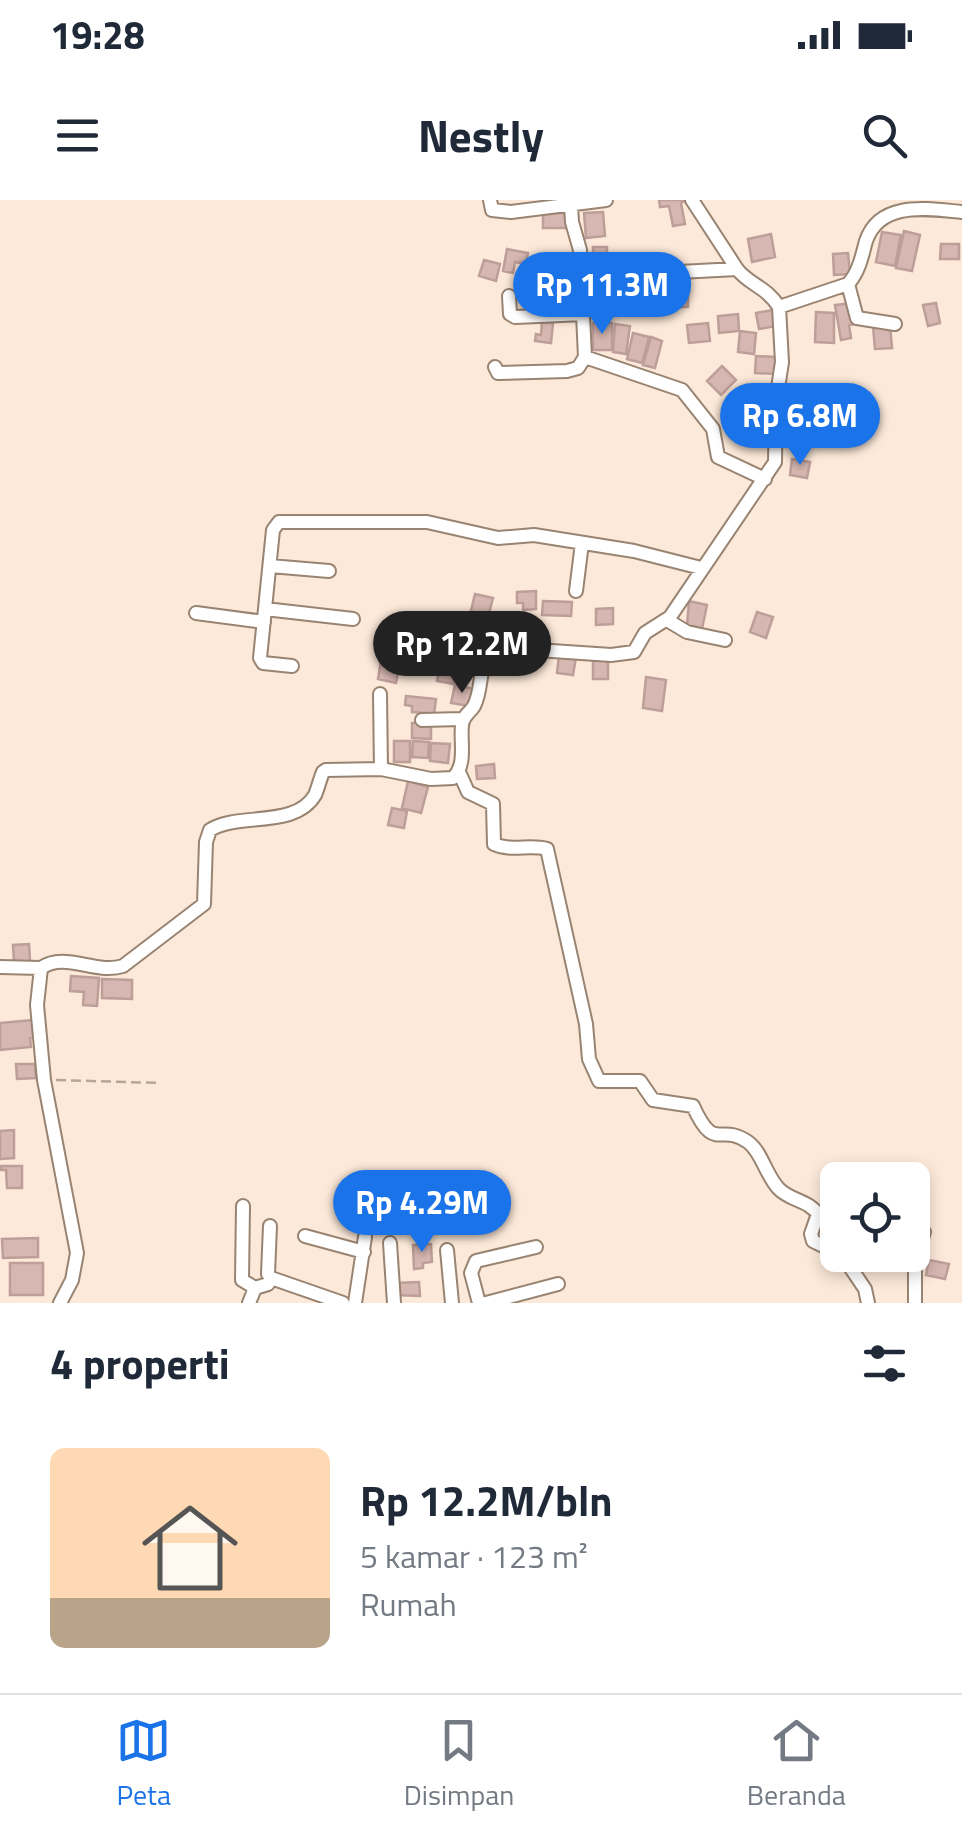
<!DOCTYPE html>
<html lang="id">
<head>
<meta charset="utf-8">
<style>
	:root { --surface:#fff; --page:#f2f2f3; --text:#1f2937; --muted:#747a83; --line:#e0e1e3; --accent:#1a73e8 }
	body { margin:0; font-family:"Titillium Web",sans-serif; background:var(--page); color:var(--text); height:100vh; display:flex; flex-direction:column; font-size:38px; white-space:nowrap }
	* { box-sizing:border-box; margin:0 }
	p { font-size:32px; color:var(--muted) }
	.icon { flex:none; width:55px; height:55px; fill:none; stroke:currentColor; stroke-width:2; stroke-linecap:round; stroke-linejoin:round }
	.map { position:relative; height:1103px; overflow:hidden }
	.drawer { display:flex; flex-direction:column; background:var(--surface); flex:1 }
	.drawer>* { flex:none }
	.buttons { position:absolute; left:820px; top:962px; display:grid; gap:20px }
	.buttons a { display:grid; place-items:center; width:110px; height:110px; border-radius:15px; background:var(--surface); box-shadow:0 5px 15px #0003; font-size:50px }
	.price { position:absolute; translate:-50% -85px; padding:0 22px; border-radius:35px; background:var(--accent); color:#fff; font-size:32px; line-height:65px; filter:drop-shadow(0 2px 5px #0008) }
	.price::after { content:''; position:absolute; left:50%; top:60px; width:30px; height:22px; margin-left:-15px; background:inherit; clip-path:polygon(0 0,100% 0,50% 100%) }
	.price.current { background:#222; color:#fff }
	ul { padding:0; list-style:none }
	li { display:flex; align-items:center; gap:30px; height:250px; padding:0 50px }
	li+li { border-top:2px solid var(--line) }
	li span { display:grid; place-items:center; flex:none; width:280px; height:200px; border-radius:15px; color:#555 }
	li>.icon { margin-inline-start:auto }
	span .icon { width:120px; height:120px; fill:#fffc; stroke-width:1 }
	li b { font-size:42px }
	h2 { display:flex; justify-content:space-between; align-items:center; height:120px; padding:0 50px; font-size:42px }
	.status { display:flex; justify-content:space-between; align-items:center; height:70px; padding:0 50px; background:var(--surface); direction:ltr }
	.status svg { height:28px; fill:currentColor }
	header { display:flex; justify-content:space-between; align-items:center; height:130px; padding:0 50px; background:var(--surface); font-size:45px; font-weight:700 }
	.tab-bar { display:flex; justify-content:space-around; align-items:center; height:140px; border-top:2px solid var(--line); background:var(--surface); font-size:28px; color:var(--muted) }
	.tab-bar a { display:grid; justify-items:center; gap:5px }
	.tab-bar .current { color:var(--accent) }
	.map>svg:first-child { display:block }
</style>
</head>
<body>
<div class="status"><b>19:28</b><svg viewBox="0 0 49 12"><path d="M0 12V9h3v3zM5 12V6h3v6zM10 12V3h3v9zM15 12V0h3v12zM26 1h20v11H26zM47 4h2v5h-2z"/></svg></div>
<header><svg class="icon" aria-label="menu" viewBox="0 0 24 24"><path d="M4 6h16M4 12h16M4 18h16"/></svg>Nestly<svg class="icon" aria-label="search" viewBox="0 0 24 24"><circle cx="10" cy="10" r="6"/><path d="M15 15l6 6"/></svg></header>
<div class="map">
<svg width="962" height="1103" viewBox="0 0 962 1103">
	<rect width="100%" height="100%" fill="#fce9d9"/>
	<!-- building -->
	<path fill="#d7b7b1" stroke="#be9e99" stroke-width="2.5" d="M659 0H686L681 3 685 24 673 26 669 6 660 7Z
		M603 12 605 36 586 38 584 13Z
		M543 13H567V28H543Z
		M904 31 920 35 912 71 896 68Z
		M882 32 901 35 895 66 876 62Z
		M771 34 775 57 752 62 748 39Z
		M941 44H959V59H940Z
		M593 47H607V66H593Z
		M507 49 528 53 526 64 515 62 513 73 503 71Z
		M848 53 850 74 834 75 833 54Z
		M484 60 500 64 496 81 479 76Z
		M665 76H688V107H665Z
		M660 83 661 109 644 110 642 84Z
		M598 95H608L612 115H591V105H598Z
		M620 97H630V114H612V101H620Z
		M852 103 856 124 849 125 851 138 841 140 835 105Z
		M936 103 940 123 928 126 923 105Z
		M773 110 776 126 759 129 756 113Z
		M816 112 834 113V143L815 142Z
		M738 114 739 131 719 133 718 116Z
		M542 122 553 123 551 143 535 141 536 134 541 135Z
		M593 123H612V150H593Z
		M708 123 710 141 689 143 687 125Z
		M615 124 630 126 626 154 613 152Z
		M890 125 892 148 875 149 873 126Z
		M740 131 756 133 754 154 738 152Z
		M633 133 649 137 642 163 627 159Z
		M651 137 662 141 655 168 643 165Z
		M756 156 776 157V174L755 173Z
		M722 166 736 180 721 195 707 181Z
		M798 218 814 220 812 241 796 240Z
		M819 220 837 221 836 245 818 244Z
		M792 259 810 262 807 278 790 275Z
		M536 391V409L523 410V403H517V392Z
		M475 394 493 398 485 428 468 423Z
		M543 401 572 402 571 416 542 415Z
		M689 401 707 405 702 429 687 425Z
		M613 408V424L596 425V409Z
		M757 412 773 417 766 438 750 432Z
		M429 421 443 423 440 448 425 446Z
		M415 422 427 423 424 444 412 443Z
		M382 455 401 458 396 483 378 479Z
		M559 455 576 457 573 475 557 473Z
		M593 459H608V479H593Z
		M440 466 456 469 454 484 437 481Z
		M646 477 666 480 662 511 643 508Z
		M455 485 474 489 470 506 451 503Z
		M406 496 436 499 434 514 412 512V506L405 505Z
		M412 523H431V539L412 538Z
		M394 541H410V562H394Z
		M413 541 429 542 428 558 412 557Z
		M431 543 450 544 448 563 430 561Z
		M494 564 495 578 477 579 476 566Z
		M408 581 428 587 421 613 402 608Z
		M392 608 407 611 404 628 388 625Z
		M29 744 30 761 14 762 13 745Z
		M71 776 99 778 97 806 83 805 84 792 70 791Z
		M102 779 132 780V799L102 798Z
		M32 820 34 837 30 838 31 847 0 850V823Z
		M16 864H35L36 878 17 879Z
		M14 930V958L0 959V931Z
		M1 966H22V988H7L6 970H1Z
		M38 1038V1057L3 1058 2 1039Z
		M431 1044 432 1062 423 1063V1068L414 1069 413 1045Z
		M929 1060 949 1064 945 1079 926 1075Z
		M10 1063H43V1095H10Z
		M419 1082 420 1096 395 1095V1083Z"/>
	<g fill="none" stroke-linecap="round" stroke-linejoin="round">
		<defs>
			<path id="minor" d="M490 0 492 10 511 12 606 0
				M692 0C707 23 722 46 737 69 748 84 767 87 779 107
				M571 6 572 22 580 50 585 157 682 190 713 229 718 257 765 279
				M648 79 660 73 737 69
				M848 84 857 118 895 124
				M509 96 510 114 515 117 584 114
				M495 167 498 173 567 171 578 168 585 157
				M270 366 329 371
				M576 391 582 343
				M265 409 353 419
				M196 413 264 422
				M667 420 687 432 725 440
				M292 466 263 463 260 458 273 330 279 322H427L498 338 534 335 634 351 701 368
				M380 494 381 569
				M422 520 462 519
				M459 572 468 592 493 604 494 644C511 652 530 644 547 649L586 824 589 859 599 881H640L653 900 693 906C715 954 719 922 748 942 762 952 766 976 779 989 791 1001 808 1000 818 1014L811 1034 813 1041 838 1053
				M0 767 41 768
				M243 1006 242 1080 255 1088 268 1084 271 1078
				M270 1026 268 1074 271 1078 343 1103
				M305 1036 364 1052
				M390 1043 394 1103
				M447 1050 452 1103
				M842 1055 865 1089 868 1103
				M60 1103 72 1080 77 1053 44 880 37 805 41 768C65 751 96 775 123 766L204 704 206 642 210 630C238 612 295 629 315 595 318 588 320 579 323 572L326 570 381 569 431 579 453 578C467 564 460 543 462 525 463 515 469 514 474 506 484 487 476 465 495 447L611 455 634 452 645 433 670 417 775 262 776 201 782 162 779 107 848 84C859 72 862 56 866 41 880 0 928 9 962 12
				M249 1103 255 1088
				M355 1103 365 1037
				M479 1103 471 1073 476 1061 536 1047
				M486 1103 558 1084
				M915 1103V1060L924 1032"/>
		</defs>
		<!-- minor casing -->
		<use href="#minor" stroke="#998371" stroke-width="16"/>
		<!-- path -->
		<path stroke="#b5a699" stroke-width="2.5" stroke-dasharray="10 5" stroke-linecap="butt" d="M56 880 161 883"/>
		<!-- minor -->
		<use href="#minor" stroke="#fff" stroke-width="12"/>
	</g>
</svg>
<div class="buttons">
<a><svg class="icon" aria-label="locate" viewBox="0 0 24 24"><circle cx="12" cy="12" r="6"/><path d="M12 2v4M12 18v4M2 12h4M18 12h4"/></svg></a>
</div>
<b class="price" style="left:602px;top:137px">Rp 11.3M</b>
<b class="price" style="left:800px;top:268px">Rp 6.8M</b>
<b class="price current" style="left:462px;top:496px">Rp 12.2M</b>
<b class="price" style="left:422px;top:1055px">Rp 4.29M</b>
</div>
<section class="drawer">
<h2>4 properti<svg class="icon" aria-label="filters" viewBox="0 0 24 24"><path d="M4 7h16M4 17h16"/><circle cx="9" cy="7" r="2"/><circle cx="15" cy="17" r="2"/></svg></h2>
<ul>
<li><span style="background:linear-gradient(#ffd9b3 75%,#b9a48a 0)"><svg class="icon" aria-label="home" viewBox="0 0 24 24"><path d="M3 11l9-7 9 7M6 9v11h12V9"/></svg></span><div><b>Rp 12.2M/bln</b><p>5 kamar · 123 m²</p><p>Rumah</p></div></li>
</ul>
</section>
<nav class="tab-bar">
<a class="current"><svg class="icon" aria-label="map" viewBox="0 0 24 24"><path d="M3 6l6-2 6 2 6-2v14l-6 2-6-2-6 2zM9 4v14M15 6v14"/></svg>Peta</a>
<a><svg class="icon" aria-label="saved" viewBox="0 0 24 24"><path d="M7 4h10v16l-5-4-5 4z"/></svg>Disimpan</a>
<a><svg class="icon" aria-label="home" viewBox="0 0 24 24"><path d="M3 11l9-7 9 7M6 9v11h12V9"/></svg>Beranda</a>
</nav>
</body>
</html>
